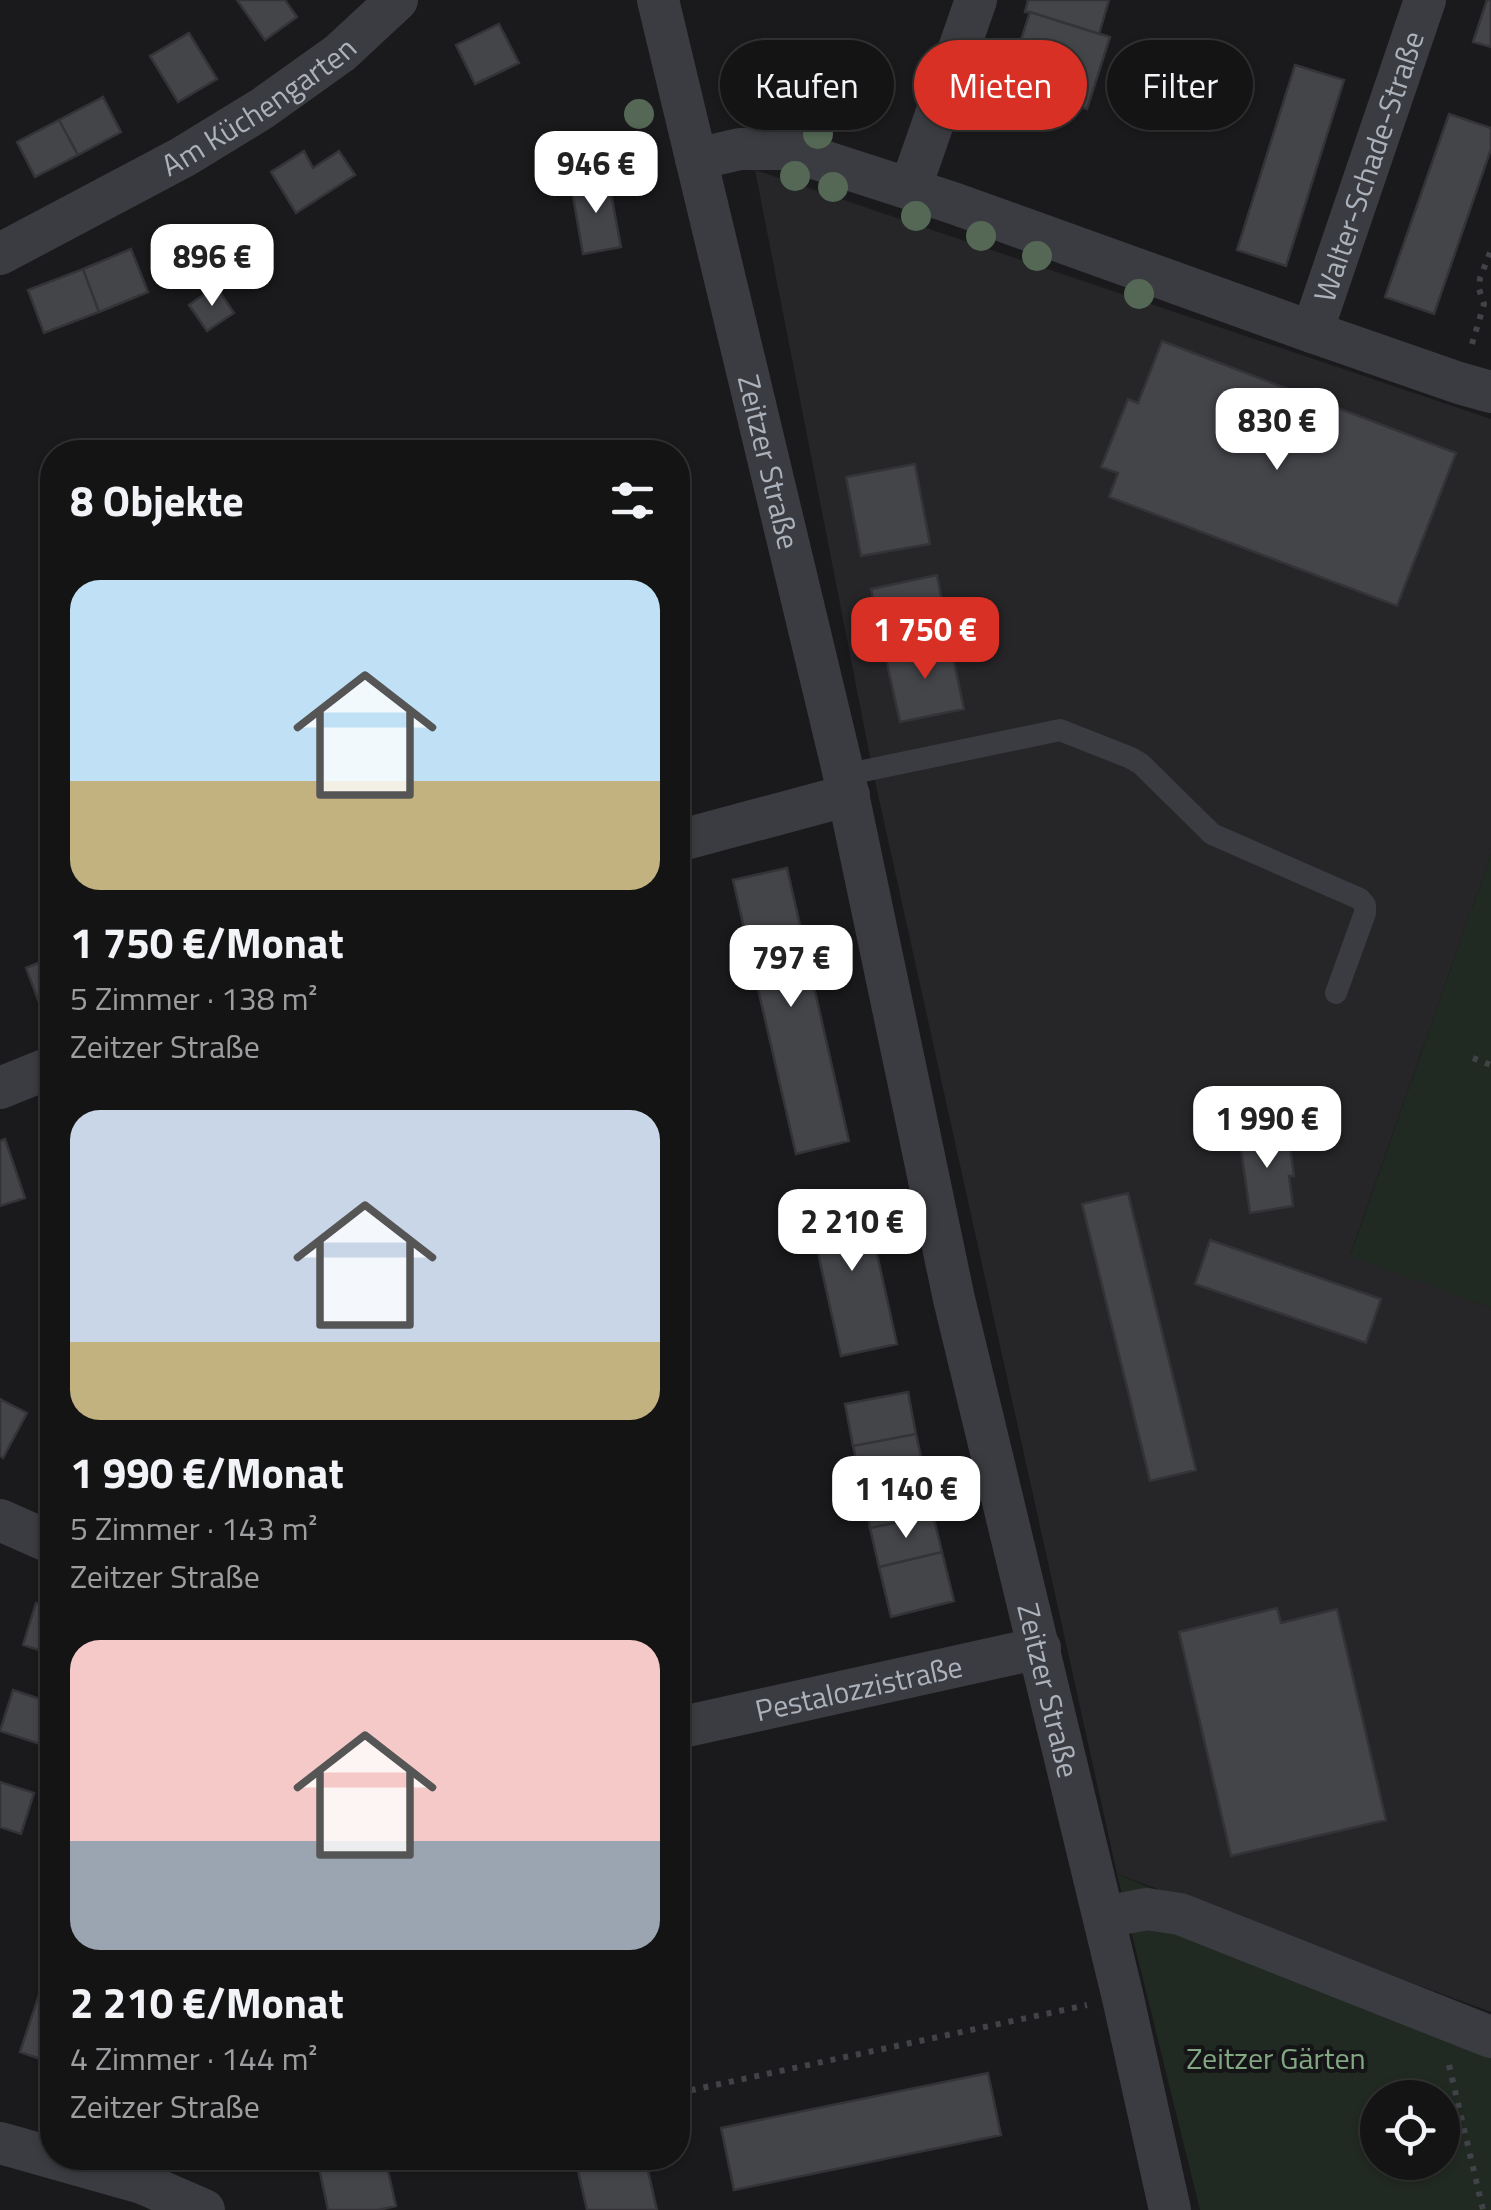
<!DOCTYPE html>
<html lang="de">
<head>
<meta charset="utf-8">
<style>
	:root { --surface:#141415; --page:#1d1d1e; --text:#f1f3f6; --muted:#9d9ea0; --line:#333334; --accent:#d93025 }
	body { margin:0; font-family:"Titillium Web",sans-serif; background:var(--page); color:var(--text); height:100vh; display:flex; flex-direction:column; font-size:38px; white-space:nowrap }
	* { box-sizing:border-box; margin:0 }
	p { font-size:32px; color:var(--muted) }
	.icon { flex:none; width:55px; height:55px; fill:none; stroke:currentColor; stroke-width:2; stroke-linecap:round; stroke-linejoin:round }
	.map { position:relative; flex:1; overflow:hidden }
	.details { position:absolute; left:40px; top:440px; width:650px; height:1730px; display:flex; flex-direction:column; background:var(--surface); border-radius:40px; box-shadow:0 2px 8px #0004,0 0 0 2px var(--line) }
	.details>* { flex:none }
	.banner { position:absolute; left:720px; top:40px; width:620px; height:90px; display:flex; gap:20px }
	.controls { position:absolute; left:1360px; top:2080px; display:grid; gap:20px }
	.controls a { display:grid; place-items:center; width:100px; height:100px; border-radius:50%; background:var(--surface); box-shadow:0 2px 8px #0004,0 0 0 2px var(--line); font-size:50px }
	.price { position:absolute; translate:-50% -85px; padding:0 22px; border-radius:20px; background:#fff; color:#222; font-size:32px; line-height:65px; filter:drop-shadow(0 2px 5px #0008) }
	.price::after { content:''; position:absolute; left:50%; top:60px; width:30px; height:22px; margin-left:-15px; background:inherit; clip-path:polygon(0 0,100% 0,50% 100%) }
	.price.selected { background:var(--accent); color:#fff }
	ul { padding:0; list-style:none }
	li { display:grid; align-content:center; gap:20px; height:530px; padding:0 30px }
	li span { display:grid; place-items:center; height:310px; border-radius:30px; color:#555 }
	li>.icon { margin-inline-start:auto }
	span .icon { width:180px; height:180px; fill:#fffc; stroke-width:1 }
	li b { font-size:42px }
	h2 { display:flex; justify-content:space-between; align-items:center; height:120px; padding:0 30px; font-size:42px }
	.pill { padding:0 35px; border-radius:45px; background:var(--surface); box-shadow:0 2px 8px #0004,0 0 0 2px var(--line); font-size:35px; line-height:90px }
	.pill.selected { background:var(--accent); color:#fff }
	.map>svg:first-child { display:block }
</style>
</head>
<body>
<div class="map">
<svg width="1491" height="2210" viewBox="0 0 1491 2210">
	<rect width="100%" height="100%" fill="#1a1a1c"/>
	<!-- built -->
	<path fill="#262629" d="M755 170 1491 419V854L1350 1255 1491 1308V2012L1117 1874 873 772Z"/>
	<!-- green -->
	<path fill="#212a22" fill-rule="evenodd" d="M1491 854V1308L1350 1256Z
		M1117 1874 1491 2029V2210H1200ZM1378 2098H1442V2162H1378Z"/>
	<!-- building -->
	<path fill="#444549" stroke="#343438" stroke-width="2.5" d="M237 0H285L297 17 265 40Z
		M1028 0H1109L1099 34 1030 12H1025Z
		M1487 0H1491V47L1473 42Z
		M1030 12 1110 37 1087 109 1007 83Z
		M499 24 519 63 475 84 456 45Z
		M189 33 217 79 178 102 150 56Z
		M1295 65 1344 80 1286 266 1237 250Z
		M103 97 121 132 78 155 59 120Z
		M1449 114 1491 128V149L1434 314 1385 297Z
		M59 120 78 155 35 177 17 142Z
		M304 151 313 168 339 151 355 175 296 213 271 172Z
		M608 178 621 247 583 254 571 185Z
		M131 249 148 292 99 312 83 269Z
		M83 269 99 312 44 333 28 290Z
		M216 286 234 313 207 331 189 305Z
		M1162 341 1456 453 1397 606 1109 497 1118 473 1101 467 1128 399 1138 403Z
		M915 464 930 544 861 556 846 477Z
		M937 575 950 642 885 655 871 589Z
		M950 642 964 709 900 722 885 655Z
		M787 868 849 1141 796 1154 733 880Z
		M52 957V1016L45 1018 26 968Z
		M1279 1130 1282 1147 1290 1145 1294 1176H1289L1293 1206 1250 1213 1239 1136Z
		M5 1139 25 1198 0 1206V1141Z
		M863 1191 897 1344 841 1356 807 1204Z
		M1128 1193 1196 1470 1150 1481 1082 1204Z
		M1210 1240 1381 1299 1366 1343 1195 1284Z
		M908 1392 916 1434 853 1446 845 1404Z
		M0 1399 27 1413 3 1458 0 1456Z
		M916 1434 924 1471 862 1486 853 1446Z
		M924 1471 933 1515 870 1528 862 1486Z
		M933 1515 942 1552 879 1567 870 1528Z
		M942 1552 954 1601 891 1617 879 1567Z
		M36 1603 52 1608V1654L23 1645Z
		M1277 1608 1281 1623 1337 1609 1386 1820 1231 1856 1179 1632Z
		M13 1690 52 1703V1748L0 1731Z
		M0 1782 34 1793 21 1834 0 1827Z
		M52 1956V2063L20 2052Z
		M988 2073 1001 2135 734 2190 721 2128Z
		M317 2158H385L396 2206 378 2210H328Z
		M575 2158H645L657 2210H587Z"/>
	<g fill="none" stroke-linecap="round" stroke-linejoin="round">
		<!-- path -->
		<path stroke="#414348" stroke-width="6" stroke-dasharray="5 8" stroke-linecap="butt" d="M1472 344 1484 304 1479 289 1480 278 1491 250
			M1473 1058 1491 1065
			M1449 2065 1483 2210
			M678 2093 1087 2005"/>
		<!-- service -->
		<path stroke="#3b3c41" stroke-width="22" d="M844 775 1060 730 1131 758 1141 764 1212 834 1360 899 1365 905V913L1336 993"/>
		<!-- minor -->
		<g stroke="#3b3c41" stroke-width="42">
			<path id="s1" d="M658 0 844 775 954 1299 1123 1998 1170 2210"/>
			<path d="M696 159 740 149H786L953 203 1312 332 1459 383 1491 392"/>
			<path d="M910 189 976 0"/>
			<path id="s2" d="M0 254 183 157 263 108 340 53 397 0"/>
			<path id="s3" d="M1312 332 1425 0"/>
			<path d="M678 841 849 795"/>
			<path d="M0 1088 52 1067"/>
			<path d="M0 1520 52 1543"/>
			<path id="s4" d="M678 1728 1040 1648"/>
			<path d="M1104 1917 1147 1909 1180 1914 1491 2037"/>
			<path d="M0 2143 142 2183 204 2210"/>
		</g>
	</g>
	<!-- trees -->
	<g fill="#546855">
		<circle cx="639" cy="114" r="15"/>
		<circle cx="818" cy="134" r="15"/>
		<circle cx="795" cy="176" r="15"/>
		<circle cx="833" cy="187" r="15"/>
		<circle cx="916" cy="216" r="15"/>
		<circle cx="981" cy="236" r="15"/>
		<circle cx="1037" cy="256" r="15"/>
		<circle cx="1139" cy="294" r="15"/>
	</g>
	<g text-anchor="middle" dominant-baseline="central" stroke-width="8" stroke-linejoin="round" paint-order="stroke">
		<!-- street labels -->
		<g font-size="30" fill="#acb2bc" stroke="#151517">
			<text stroke="none"><textPath href="#s2" startOffset="298">Am Küchengarten</textPath></text>
			<text stroke="none"><textPath href="#s3" startOffset="175">Walter-Schade-Straße</textPath></text>
			<text stroke="none"><textPath href="#s1" startOffset="475">Zeitzer Straße</textPath></text>
			<text stroke="none"><textPath href="#s4" startOffset="185">Pestalozzistraße</textPath></text>
			<text stroke="none"><textPath href="#s1" startOffset="1735">Zeitzer Straße</textPath></text>
		</g>
		<!-- park labels -->
		<g font-size="30" fill="#83a783" stroke="#151517">
			<text x="1276" y="2058">Zeitzer Gärten</text>
		</g>
	</g>
</svg>
<div class="controls">
<a><svg class="icon" aria-label="locate" viewBox="0 0 24 24"><circle cx="12" cy="12" r="6"/><path d="M12 2v4M12 18v4M2 12h4M18 12h4"/></svg></a>
</div>
<b class="price" style="left:596px;top:216px">946 €</b>
<b class="price" style="left:212px;top:309px">896 €</b>
<b class="price" style="left:1277px;top:473px">830 €</b>
<b class="price selected" style="left:925px;top:682px">1 750 €</b>
<b class="price" style="left:791px;top:1010px">797 €</b>
<b class="price" style="left:1267px;top:1171px">1 990 €</b>
<b class="price" style="left:852px;top:1274px">2 210 €</b>
<b class="price" style="left:906px;top:1541px">1 140 €</b>
<div class="banner">
<a class="pill">Kaufen</a>
<a class="pill selected">Mieten</a>
<a class="pill">Filter</a>
</div>
<section class="details">
<h2>8 Objekte<svg class="icon" aria-label="filters" viewBox="0 0 24 24"><path d="M4 7h16M4 17h16"/><circle cx="9" cy="7" r="2"/><circle cx="15" cy="17" r="2"/></svg></h2>
<ul>
<li><span style="background:linear-gradient(#bfe0f5 65%,#c2b280 0)"><svg class="icon" aria-label="home" viewBox="0 0 24 24"><path d="M3 11l9-7 9 7M6 9v11h12V9"/></svg></span><div><b>1 750 €/Monat</b><p>5 Zimmer · 138 m²</p><p>Zeitzer Straße</p></div></li>
<li><span style="background:linear-gradient(#c9d6e8 75%,#c2b280 0)"><svg class="icon" aria-label="home" viewBox="0 0 24 24"><path d="M3 11l9-7 9 7M6 9v11h12V9"/></svg></span><div><b>1 990 €/Monat</b><p>5 Zimmer · 143 m²</p><p>Zeitzer Straße</p></div></li>
<li><span style="background:linear-gradient(#f6c9c9 65%,#9aa5b1 0)"><svg class="icon" aria-label="home" viewBox="0 0 24 24"><path d="M3 11l9-7 9 7M6 9v11h12V9"/></svg></span><div><b>2 210 €/Monat</b><p>4 Zimmer · 144 m²</p><p>Zeitzer Straße</p></div></li>
</ul>
</section>
</div>
</body>
</html>
